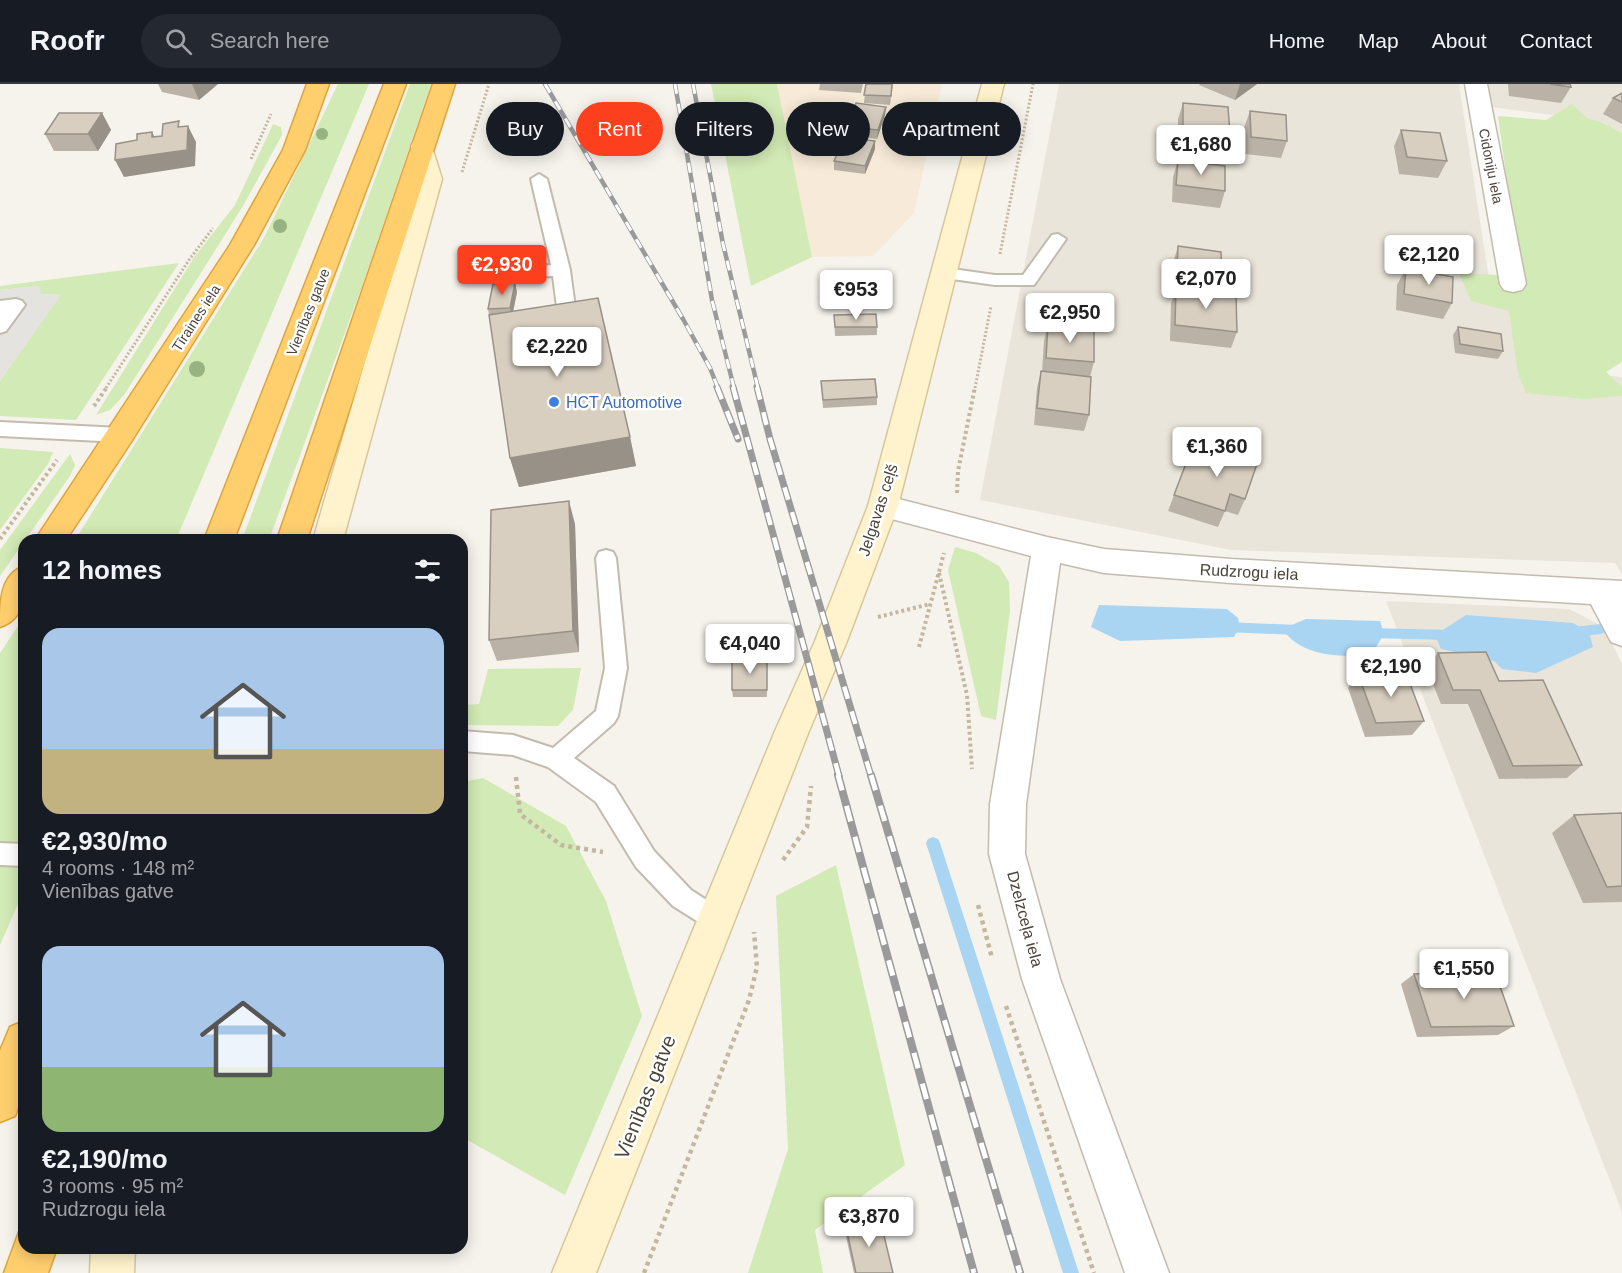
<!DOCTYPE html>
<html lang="en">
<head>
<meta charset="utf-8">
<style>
	:root { --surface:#171b24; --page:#242831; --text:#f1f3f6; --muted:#9ea1a6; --line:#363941; --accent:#fc3f1d }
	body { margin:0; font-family:Helvetica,sans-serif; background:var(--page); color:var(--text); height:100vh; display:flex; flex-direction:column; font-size:22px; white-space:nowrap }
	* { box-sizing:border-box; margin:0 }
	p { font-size:20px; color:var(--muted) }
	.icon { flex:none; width:33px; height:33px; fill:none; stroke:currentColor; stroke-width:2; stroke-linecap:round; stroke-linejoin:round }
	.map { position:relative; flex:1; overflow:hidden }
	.panel { position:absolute; left:18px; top:450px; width:450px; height:720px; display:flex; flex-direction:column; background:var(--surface); border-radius:18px; box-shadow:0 3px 15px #0003 }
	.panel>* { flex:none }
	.banner { position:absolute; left:486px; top:18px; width:570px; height:54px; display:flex; gap:12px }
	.price { position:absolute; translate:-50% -51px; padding:0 14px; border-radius:6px; background:#fff; color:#222; font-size:20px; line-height:39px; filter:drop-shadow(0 2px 3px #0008) }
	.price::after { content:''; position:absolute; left:50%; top:36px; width:18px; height:14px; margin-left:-9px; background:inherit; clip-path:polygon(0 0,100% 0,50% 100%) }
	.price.active { background:var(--accent); color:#fff }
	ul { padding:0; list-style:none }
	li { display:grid; align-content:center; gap:12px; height:318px; padding:0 24px }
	li span { display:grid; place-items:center; height:186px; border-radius:18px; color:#555 }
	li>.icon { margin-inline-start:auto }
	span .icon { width:108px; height:108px; fill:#fffc; stroke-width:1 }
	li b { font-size:26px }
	h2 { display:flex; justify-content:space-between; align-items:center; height:72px; padding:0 24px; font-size:26px }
	.pill { padding:0 21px; border-radius:27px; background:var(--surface); box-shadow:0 3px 15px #0003; font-size:21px; line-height:54px }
	.pill.active { background:var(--accent); color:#fff }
	header { display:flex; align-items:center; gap:36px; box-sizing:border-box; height:84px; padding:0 30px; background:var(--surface); border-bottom:2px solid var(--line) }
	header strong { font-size:28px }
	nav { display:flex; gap:33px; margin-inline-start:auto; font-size:21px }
	.search { width:420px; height:54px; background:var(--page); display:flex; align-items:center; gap:15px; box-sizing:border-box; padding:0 21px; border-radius:33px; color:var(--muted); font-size:22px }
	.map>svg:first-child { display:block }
</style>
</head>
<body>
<header>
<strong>Roofr</strong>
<div class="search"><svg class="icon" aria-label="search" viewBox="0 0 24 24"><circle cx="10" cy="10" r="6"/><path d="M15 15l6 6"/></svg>Search here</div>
<nav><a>Home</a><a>Map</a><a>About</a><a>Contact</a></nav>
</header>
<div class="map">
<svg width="1622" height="1189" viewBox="0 0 1622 1189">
	<rect width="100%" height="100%" fill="#f6f3ec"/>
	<!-- residential -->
	<path fill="#eae5da" d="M1059 0H1459L1490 202 1531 207 1544 285 1622 293V490L1615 479 1231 466 980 416Z
		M1489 0H1622V49L1599 37 1491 23Z
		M1386 517 1569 525 1604 543 1622 580V1128Z"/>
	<!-- commercial -->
	<path fill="#f7ead8" d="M777 0H942L914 129 873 172 812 173Z"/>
	<!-- green -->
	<path fill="#d2eab5" d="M338 0H369L176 456H75L265 152Z
		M410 0H431L361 205 269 456H242Z
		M711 0H777L812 173 751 202Z
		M1572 20 1588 35 1599 37 1622 49V278L1606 288 1622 303V312L1584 315 1526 309 1518 290 1509 227 1471 217 1459 189 1520 192 1498 32 1546 36Z
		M273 40 281 43 282 51 243 122 124 311 110 326 96 331 195 172 235 121Z
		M179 179 76 336 0 332V297L60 211 40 210 39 202 0 206V202Z
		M0 364 53 368 48 380 0 446Z
		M70 370 75 381 70 392 0 492V466Z
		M955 463 976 469 999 482 1009 498 1010 527 996 636 981 632 948 486Z
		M24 533V806L0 861V569Z
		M581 584 573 626 558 642 462 641V621L479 620 488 585Z
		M483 694 566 742 606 817 642 932 565 1111 462 1053V698Z
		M836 781 905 1081 815 1146 823 1189H748L788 1065 776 812Z"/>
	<!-- parking -->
	<path fill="#e5e3e0" d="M39 202 41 210 61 211 0 297V206Z"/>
	<!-- water -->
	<path fill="#a9d4f2" d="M1099 521 1227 525 1238 534 1240 543 1234 553 1120 557 1091 543Z
		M1466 531 1573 539 1589 548 1593 563 1536 589 1502 585 1494 577 1441 565 1435 551Z
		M1306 535 1380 537 1384 550 1370 573C1336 571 1304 574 1282 545Z"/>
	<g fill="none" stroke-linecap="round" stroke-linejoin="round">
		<!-- stream -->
		<path fill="#a9d4f2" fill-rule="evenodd" d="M1225 538 1298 541 1302 543 1304 546 1302 549 1298 551 1225 548 1221 546 1219 543 1221 540Z
			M1601 540 1605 542 1607 545 1605 548 1601 550 1573 553 1569 551 1567 548 1569 545 1573 543Z
			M1369 544 1451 546 1455 548 1457 551 1455 554 1451 556 1369 554 1365 552 1363 549 1365 546Z
			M933 753 938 755 940 759 1079 1189H1063L926 759 928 755Z"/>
		<defs>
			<path id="lane" d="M539 90 547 95 570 186 577 239 574 243H562L559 239 553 192 483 196 477 195 474 191 477 187 483 186 551 181 531 95Z
				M1058 150 1066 155 1034 201H995L945 194 939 193 936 189 939 185 945 184 995 191H1023L1052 151Z
				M16 215 22 217 25 221 6 247 0 249V217Z
				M0 338 121 344 128 346 131 351 128 356 121 358 0 352Z
				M606 466 613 468 616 474 627 584 618 632 614 639 574 674 614 702 654 767 691 806 725 828 729 837 725 846 716 849 673 822 636 783 596 718 548 683 513 671 462 667V647L513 651 553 664 596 627 605 584 596 474 599 468Z
				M0 759 24 760V782L0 781Z"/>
			<path id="street" d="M1465 0H1487L1526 200 1522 206 1513 208 1504 206 1500 200Z
				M883 411 1047 453 1104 465 1231 475 1622 497V562L1611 558 1591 520 1231 499 1104 489 1060 479 1026 720 1025 770 1060 895 1169 1189H1125L1022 895 989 770 990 720 1031 472 873 430 868 422 873 414Z"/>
			<path id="secondary" d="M982 0H1004L898 422 847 557 809 647 596 1189H552L775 647 815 557 868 422Z
				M422 55 430 57 442 95 343 456H313L418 95 411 62 414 57Z
				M91 1164H135L134 1189H90Z"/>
			<path id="highway" d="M307 0H329L305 66 254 161 131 358 66 456H35L230 161 283 66Z
				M384 0H406L234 456H204Z
				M433 0H455L307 456H277Z
				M24 482C24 506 28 534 0 543 0 518 0 491 24 482Z
				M24 937V1008L15 1032 0 1038V967L10 943Z
				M24 1146V1164H57L48 1189H4L19 1148Z"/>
		</defs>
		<!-- lane casing -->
		<use href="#lane" stroke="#c2bbae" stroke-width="4"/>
		<!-- street casing -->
		<use href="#street" stroke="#c2bbae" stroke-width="3"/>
		<!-- secondary casing -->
		<use href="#secondary" stroke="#d6c79b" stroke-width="3"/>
		<!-- highway casing -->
		<use href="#highway" stroke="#e0a43c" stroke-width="3"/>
		<!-- path-far2 -->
		<path stroke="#c4b79f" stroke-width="3" stroke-dasharray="2 2" stroke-linecap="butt" d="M251 75 271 30
			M462 88 489 0
			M1000 170 1033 0
			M106 304 189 176 213 144
			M975 304 991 222"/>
		<!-- path-far1 -->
		<path stroke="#c4b79f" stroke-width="4" stroke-dasharray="3 3" stroke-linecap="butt" d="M94 322 107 303
			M957 409 958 387 975 303
			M0 455 57 376
			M939 489 967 611 972 685
			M878 533 930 520
			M919 563 944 469"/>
		<!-- path -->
		<path stroke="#c4b79f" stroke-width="4.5" stroke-dasharray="4 4" stroke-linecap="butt" d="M516 693 520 730 561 761 603 768
			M783 776 807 743 811 702
			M978 821 992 874
			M1006 922 1094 1189
			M644 1189 749 916 757 883 754 848"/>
		<!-- lane -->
		<use href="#lane" fill="#fff" fill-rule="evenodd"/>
		<!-- street -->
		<use href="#street" fill="#fff" fill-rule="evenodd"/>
		<!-- secondary -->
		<use href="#secondary" fill="#fff3cd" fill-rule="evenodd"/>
		<!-- highway -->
		<use href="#highway" fill="#ffcf6e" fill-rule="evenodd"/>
		<defs>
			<path id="rail-far2" d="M545 0 683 235 710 284 718 304
				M675 0 712 216 734 304
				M693 0 723 160 758 304"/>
			<path id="rail-far1" d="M717 303 738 355
				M733 303 839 692
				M757 303 770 355 871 692"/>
			<path id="rail" d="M838 691 974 1189
				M871 691 1020 1189"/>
		</defs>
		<!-- rail-far2 casing -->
		<use href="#rail-far2" stroke="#9a9a9a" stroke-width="4.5"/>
		<!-- rail-far1 casing -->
		<use href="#rail-far1" stroke="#9a9a9a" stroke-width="7"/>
		<!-- rail casing -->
		<use href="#rail" stroke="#9a9a9a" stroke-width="8"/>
		<!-- rail-far2 -->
		<use href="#rail-far2" stroke="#fff" stroke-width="3" stroke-dasharray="10" stroke-linecap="butt"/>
		<!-- rail-far1 -->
		<use href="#rail-far1" stroke="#fff" stroke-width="4.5" stroke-dasharray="13" stroke-linecap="butt"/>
		<!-- rail -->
		<use href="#rail" stroke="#fff" stroke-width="5" stroke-dasharray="16" stroke-linecap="butt"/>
	</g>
	<!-- trees -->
	<g fill="#97b381">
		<circle cx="322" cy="50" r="6"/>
		<circle cx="280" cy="142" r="7"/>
		<circle cx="197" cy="285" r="8"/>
	</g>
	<!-- wall -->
	<path fill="#bab2a6" d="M158 0H218L199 16 162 8Z
		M820 0H863L861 9 819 6Z
		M866 0H893L890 21 864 19Z
		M1200 0H1257L1235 16 1199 1Z
		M1508 0H1570L1571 3 1561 19 1509 12Z
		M1622 9V40L1603 30 1613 14Z
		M1183 19 1230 50 1225 66 1178 62V35Z
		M886 23 885 31 877 55 848 51V43Z
		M1250 27 1287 57 1281 74 1245 70 1244 44Z
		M102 29 111 46 98 67H54L45 50Z
		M1401 46 1447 77 1438 94 1399 90 1394 62Z
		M875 57V65L865 90 834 86V77Z
		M1178 76 1225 107 1220 124 1172 118 1173 93Z
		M1178 162 1222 195 1217 208 1237 248 1231 264 1170 257 1171 220 1175 207 1172 206 1173 179Z
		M1406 184 1452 219 1443 235 1396 226 1397 201Z
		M517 208 513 227 630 353 636 382 519 403 510 374 489 231 488 225Z
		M834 231 877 243V251L835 252Z
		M1048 241 1094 278 1090 293 1089 331 1084 347 1034 341 1037 304 1041 287 1042 288 1044 257Z
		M1458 243 1503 267 1498 275 1455 269 1453 251Z
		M821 297 877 313V321L823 324Z
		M1190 369 1245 415 1238 431 1225 427 1218 443 1168 427Z
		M575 440 579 568 497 577 489 556Z
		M1438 569 1499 597 1582 681 1567 694 1499 695 1468 620H1441L1426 583Z
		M767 576V613H733L732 606Z
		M1358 590 1424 637 1412 651 1365 653 1348 604Z
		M1622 729V818L1583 819 1552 749 1574 731Z
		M1414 890 1514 942 1498 951 1417 953 1401 900Z
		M846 1143 893 1189H854L845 1148Z"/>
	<!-- shaded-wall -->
	<path fill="#979187" d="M192 0H218L199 16Z
		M1240 0H1257L1235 16Z
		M886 23 885 31 877 55 878 46Z
		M102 29 111 46 98 67 88 50Z
		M188 42 196 58 195 82 124 93 115 76 152 48 161 65Z
		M875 57V65L865 90V82Z
		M515 199 517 208 512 233 510 224Z
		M630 353 636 382 519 403 510 374Z
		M569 417 575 440 579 568 573 547Z"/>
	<!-- building -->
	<path fill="#d8cfc1" stroke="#979187" stroke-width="1.5" d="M866 0H892L891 12 864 11Z
		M1550 0H1570L1571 3Z
		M1622 9V18L1613 14Z
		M856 19 886 23 878 46 848 43Z
		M1183 19 1228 23 1230 50 1183 46Z
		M1250 27 1286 31 1287 57 1251 53Z
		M59 29H102L88 50H45Z
		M179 37 178 43 188 42 187 66 115 76 116 60 137 56V50L152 48V53L162 52 163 40Z
		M1401 46 1440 49 1447 77 1407 73Z
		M845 53 875 57 865 82 834 77Z
		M1178 76 1225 82V107L1176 101Z
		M1178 162 1221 168 1222 195 1177 190Z
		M1406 184 1453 193 1452 219 1404 210Z
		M515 199 510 224 488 225 493 200Z
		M1176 204 1236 211 1237 248 1175 241Z
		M598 214 630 353 510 374 489 231Z
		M876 230 877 243H835L834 231Z
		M1048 241 1094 245V278L1046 274Z
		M1458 243 1501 250 1503 267 1460 260Z
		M1041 287 1091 293 1089 331 1037 324Z
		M875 295 877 313 823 316 821 297Z
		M1218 362 1259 374 1245 415 1230 410 1225 427 1174 411 1190 369 1213 375Z
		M569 417 573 547 489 556 491 426Z
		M1486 568 1499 597 1543 596 1582 681 1513 682 1480 606H1453L1438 569Z
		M767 576V606H732V577Z
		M1406 589 1424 637 1376 639 1358 590Z
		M1622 729V802L1607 803 1574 731Z
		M1495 888 1514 942 1431 943 1414 890Z
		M880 1135 893 1189H856L846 1143Z"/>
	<!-- markers -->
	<circle fill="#3f7fe0" stroke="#fff" stroke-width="2" cx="554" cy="318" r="6"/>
	<g text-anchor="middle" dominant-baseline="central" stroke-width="5" stroke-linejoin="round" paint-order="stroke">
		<!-- far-street labels -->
		<g font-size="14" fill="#4b4439" stroke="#fff">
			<text transform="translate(1491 82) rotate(79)">Cidoniju iela</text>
			<text transform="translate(308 228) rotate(-68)">Vienības gatve</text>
			<text transform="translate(196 234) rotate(-57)">Tīraines iela</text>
		</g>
		<!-- shop labels -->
		<g font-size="16" fill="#366cbe" stroke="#fff" text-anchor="start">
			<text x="566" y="318">HCT Automotive</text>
		</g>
		<!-- street labels -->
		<g font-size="16" fill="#4b4439" stroke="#fff">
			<text transform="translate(878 426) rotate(-72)">Jelgavas ceļš</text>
			<text transform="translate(1249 488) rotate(3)">Rudzrogu iela</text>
			<text transform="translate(1025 835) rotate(75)">Dzelzceļa iela</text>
		</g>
		<!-- near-street labels -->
		<g font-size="20" fill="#4b4439" stroke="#fff">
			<text transform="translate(645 1013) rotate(-68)">Vienības gatve</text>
		</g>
	</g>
</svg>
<b class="price" style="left:1201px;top:92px">€1,680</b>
<b class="price" style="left:1429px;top:202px">€2,120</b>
<b class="price active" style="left:502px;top:212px">€2,930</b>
<b class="price" style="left:1206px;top:226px">€2,070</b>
<b class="price" style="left:856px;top:237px">€953</b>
<b class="price" style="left:1070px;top:260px">€2,950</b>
<b class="price" style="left:557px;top:294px">€2,220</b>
<b class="price" style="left:1217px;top:394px">€1,360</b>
<b class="price" style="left:750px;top:591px">€4,040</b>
<b class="price" style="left:1391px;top:614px">€2,190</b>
<b class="price" style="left:1464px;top:916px">€1,550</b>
<b class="price" style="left:869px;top:1164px">€3,870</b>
<div class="banner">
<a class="pill">Buy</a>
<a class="pill active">Rent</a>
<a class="pill">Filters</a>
<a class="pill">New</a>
<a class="pill">Apartment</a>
</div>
<section class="panel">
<h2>12 homes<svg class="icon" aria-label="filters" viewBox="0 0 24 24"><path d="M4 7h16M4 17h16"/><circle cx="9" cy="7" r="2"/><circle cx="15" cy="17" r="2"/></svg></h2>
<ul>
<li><span style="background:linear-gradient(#a9c7e8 65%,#c2b280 0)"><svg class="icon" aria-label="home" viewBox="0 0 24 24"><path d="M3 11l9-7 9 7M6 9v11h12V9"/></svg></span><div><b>€2,930/mo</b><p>4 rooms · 148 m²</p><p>Vienības gatve</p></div></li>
<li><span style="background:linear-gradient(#a9c7e8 65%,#8fb573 0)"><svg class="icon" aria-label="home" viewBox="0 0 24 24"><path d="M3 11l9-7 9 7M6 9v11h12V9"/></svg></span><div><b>€2,190/mo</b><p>3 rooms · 95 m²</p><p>Rudzrogu iela</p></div></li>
</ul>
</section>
</div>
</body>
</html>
